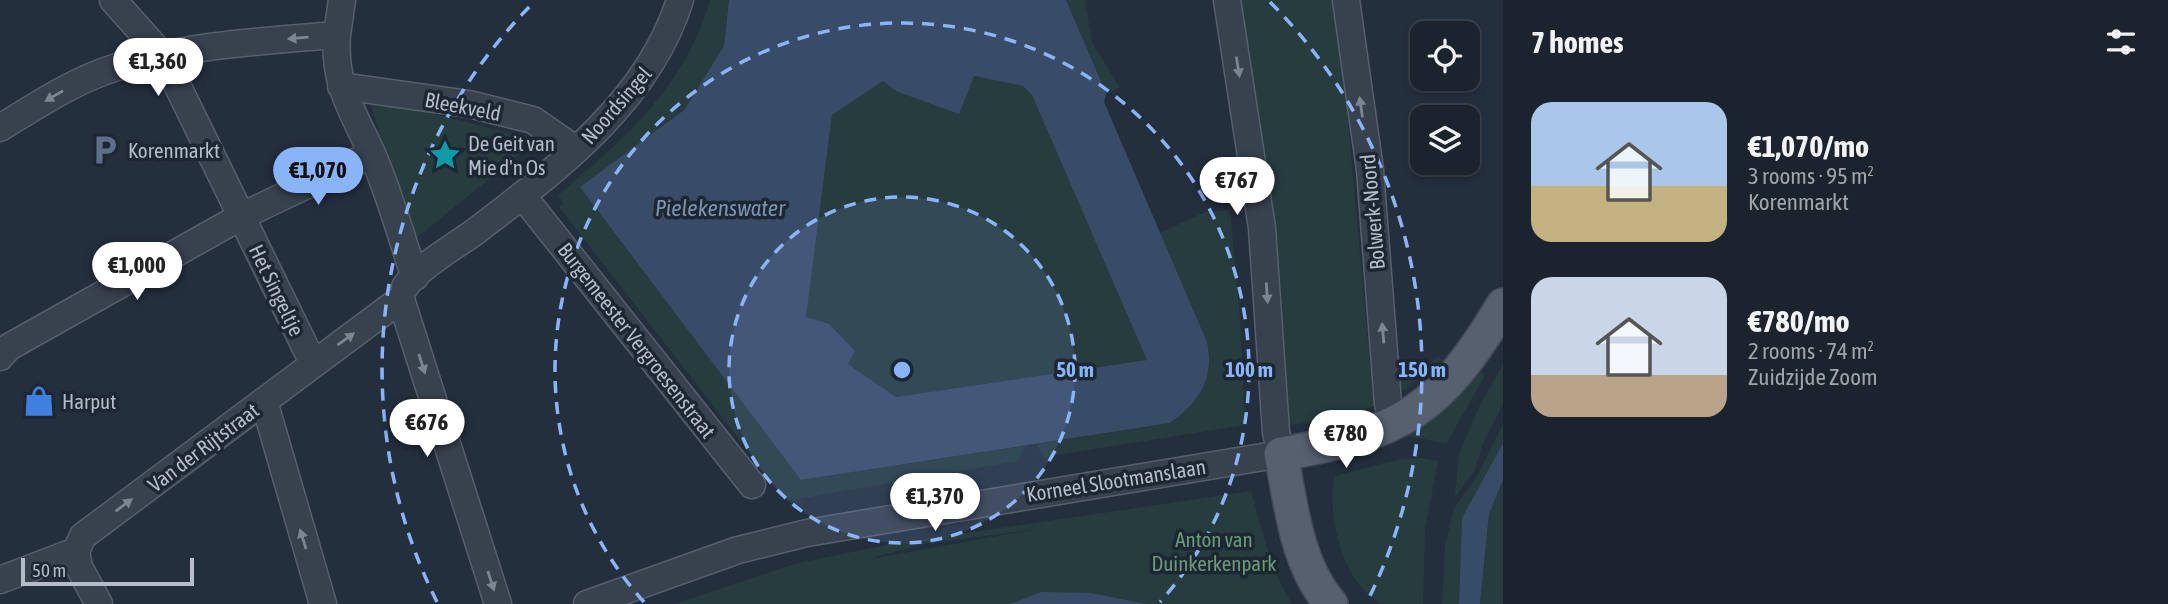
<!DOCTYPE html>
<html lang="en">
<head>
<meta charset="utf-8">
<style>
	:root { --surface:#1b232e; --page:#242b36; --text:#f1f3f6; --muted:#a0a4aa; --line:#39404a; --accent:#8ab4f8 }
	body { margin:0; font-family:"Asap Condensed",sans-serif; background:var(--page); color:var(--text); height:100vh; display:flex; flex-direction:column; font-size:26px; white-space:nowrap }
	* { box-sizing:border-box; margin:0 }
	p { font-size:23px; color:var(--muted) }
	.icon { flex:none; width:38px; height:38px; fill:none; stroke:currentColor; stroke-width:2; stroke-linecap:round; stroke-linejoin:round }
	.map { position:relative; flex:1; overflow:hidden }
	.details { display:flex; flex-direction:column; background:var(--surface); width:665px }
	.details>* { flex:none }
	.controls { position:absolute; left:1410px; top:21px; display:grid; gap:14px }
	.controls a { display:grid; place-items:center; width:70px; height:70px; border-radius:14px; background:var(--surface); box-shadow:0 4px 10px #0003,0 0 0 2px var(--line); font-size:35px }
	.scale { position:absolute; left:21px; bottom:18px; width:173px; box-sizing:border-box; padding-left:7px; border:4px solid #b4bcc9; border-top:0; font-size:19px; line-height:24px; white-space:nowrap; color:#b4bcc9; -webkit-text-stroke:5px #1d2633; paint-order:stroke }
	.price { position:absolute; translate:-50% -60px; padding:0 16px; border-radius:24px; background:#fff; color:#222; font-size:23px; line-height:46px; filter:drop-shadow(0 2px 4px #0008) }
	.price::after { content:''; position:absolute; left:50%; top:42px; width:21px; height:16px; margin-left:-10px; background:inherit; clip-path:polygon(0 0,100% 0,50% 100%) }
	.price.active { background:var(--accent); color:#111 }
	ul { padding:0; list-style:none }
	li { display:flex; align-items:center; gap:21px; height:175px; padding:0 28px }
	li span { display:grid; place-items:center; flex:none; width:196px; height:140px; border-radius:21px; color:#555 }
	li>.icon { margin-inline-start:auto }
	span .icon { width:84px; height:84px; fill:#fffc; stroke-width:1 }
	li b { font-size:30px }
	h2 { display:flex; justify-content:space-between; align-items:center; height:84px; padding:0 28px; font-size:30px }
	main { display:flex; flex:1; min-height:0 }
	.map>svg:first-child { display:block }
</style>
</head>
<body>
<main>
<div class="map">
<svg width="1503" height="604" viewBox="0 0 1503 604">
	<rect width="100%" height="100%" fill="#242f3e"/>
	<!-- green -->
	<path fill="#263c3f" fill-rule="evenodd" d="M710 0H729L724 46 684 110 580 187 801 480 1025 446 1018 461 787 501 559 207 563 203 558 195C624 140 686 86 710 0Z
		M1066 0H1085L1092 42 1120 88 1106 93Z
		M1233 0H1332L1347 110 1370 365H1377L1380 404 1342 418 1283 426Z
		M973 76 1023 86 1032 95 1148 360 896 397 848 364 806 317 832 115 883 81 896 91Z
		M368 97 537 140 414 240Z
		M1230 210 1240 318 1245 425 1044 457 1036 444 1170 423C1199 403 1215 378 1207 342L1160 233 1205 212Z
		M1438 356 1442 360 1405 390 1399 388V363L1408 360 1430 363Z
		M1503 364V404L1483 443 1475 470 1455 497 1459 454 1479 407Z
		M1482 372 1484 377 1446 444 1406 435Z
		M1503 424V443L1462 519 1459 604H1442L1445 547 1453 510 1477 477Z
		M1421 458 1438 461 1425 530 1423 604C1412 604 1396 604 1385 604 1344 591 1325 513 1335 476L1397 460Z
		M1503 480V604H1480L1489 514Z
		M1251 491C1262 530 1271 570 1292 604H674L794 564 886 545ZM1036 529 876 558 875 557 924 544Z"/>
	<!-- water -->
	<path fill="#394c67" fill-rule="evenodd" d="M729 0H1066L1106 93 1104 102 1207 342C1215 378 1199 403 1170 423L801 480 580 187 684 110 724 46ZM974 76 1023 86 1032 95 1147 360 896 397 848 364 855 351 829 324 806 317 832 115 883 81 896 91 959 114Z
		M1503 443V480L1489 514 1480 604H1459L1462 518Z
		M1041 592 1091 593 1146 604H1010Z"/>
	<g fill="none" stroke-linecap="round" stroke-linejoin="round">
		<defs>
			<path id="minor" d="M113 0 163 56 313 363
				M1346 0 1370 170 1388 404 1394 425
				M337 35 342 0
				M341 86 469 104 533 120 576 150
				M0 128C36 106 73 81 114 68 184 45 263 41 337 35 333 85 354 113 373 156 390 195 401 237 415 277
				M522 195 752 485
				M405 287C417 268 457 245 476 231 557 169 648 102 680 0
				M401 299 498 604
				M0 357 9 347 242 216 372 154
				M264 401 323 604
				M76 551 79 567 99 604
				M0 580 76 551 83 536 401 299
				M587 604 738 550 807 533 1281 454 1276 432 1262 228 1227 0"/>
			<path id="major" d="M1331 604C1296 564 1291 504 1281 454 1402 433 1439 412 1503 305"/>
		</defs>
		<!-- minor casing -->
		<use href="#minor" stroke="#565f6c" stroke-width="29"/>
		<!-- major casing -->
		<use href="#major" stroke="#414a57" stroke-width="36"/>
		<!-- minor -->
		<use href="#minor" stroke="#38414e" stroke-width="26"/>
		<!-- major -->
		<use href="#major" stroke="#56606e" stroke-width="33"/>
	</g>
	<!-- one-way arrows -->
	<defs><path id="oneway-solid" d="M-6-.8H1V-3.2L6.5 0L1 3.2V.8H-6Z" transform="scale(1.75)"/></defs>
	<g fill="#7c8592">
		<use href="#oneway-solid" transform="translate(298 38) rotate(175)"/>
		<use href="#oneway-solid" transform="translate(1238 67) rotate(81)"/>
		<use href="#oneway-solid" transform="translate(54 96) rotate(150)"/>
		<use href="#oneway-solid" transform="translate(1361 107) rotate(-98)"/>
		<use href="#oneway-solid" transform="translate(1267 293) rotate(86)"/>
		<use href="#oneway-solid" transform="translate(1383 333) rotate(-95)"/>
		<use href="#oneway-solid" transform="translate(346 339) rotate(-36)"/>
		<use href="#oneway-solid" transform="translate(422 364) rotate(72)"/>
		<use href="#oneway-solid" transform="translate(124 505) rotate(-37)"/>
		<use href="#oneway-solid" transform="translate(303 539) rotate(-107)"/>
		<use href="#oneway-solid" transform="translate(491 581) rotate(72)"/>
	</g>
	<!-- distance rings -->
	<circle cx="902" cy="370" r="173" fill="#8ab4f8" fill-opacity=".12"/>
	<g fill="none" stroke="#8ab4f8" stroke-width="3.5" stroke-dasharray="12 9">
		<circle cx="902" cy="370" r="173"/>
		<path d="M644 602A347 347 0 1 1 1160 602"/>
		<path d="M437 602A520 520 0 0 1 534 2M1270 2A520 520 0 0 1 1367 602"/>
	</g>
	<!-- icons -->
	<defs>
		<symbol id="parking-bare" viewBox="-9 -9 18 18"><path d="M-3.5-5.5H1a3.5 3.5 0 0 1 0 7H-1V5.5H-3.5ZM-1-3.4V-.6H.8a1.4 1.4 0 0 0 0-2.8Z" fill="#5c6f8a" stroke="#1d2633" stroke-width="2.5" paint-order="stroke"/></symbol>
		<symbol id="sight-bare" viewBox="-9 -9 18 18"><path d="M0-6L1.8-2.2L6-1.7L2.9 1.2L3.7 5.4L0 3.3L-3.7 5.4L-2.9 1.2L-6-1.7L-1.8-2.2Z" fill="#0f9aa8" stroke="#1d2633" stroke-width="2.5" paint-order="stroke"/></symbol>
		<symbol id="shop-bare" viewBox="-9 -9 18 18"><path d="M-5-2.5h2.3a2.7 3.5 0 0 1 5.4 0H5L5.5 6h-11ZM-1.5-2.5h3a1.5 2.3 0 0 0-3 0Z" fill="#3f7fe0" stroke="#1d2633" stroke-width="2.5" paint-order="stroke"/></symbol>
	</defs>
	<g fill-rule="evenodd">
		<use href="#parking-bare" x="83" y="128" width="44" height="44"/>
		<use href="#sight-bare" x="423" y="133" width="44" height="44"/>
		<use href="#shop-bare" x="17" y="379" width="44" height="44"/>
	</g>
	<g text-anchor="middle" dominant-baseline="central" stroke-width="7" stroke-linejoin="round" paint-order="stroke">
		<!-- street labels -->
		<g font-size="21" fill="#b4bcc9" stroke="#1d2633">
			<text transform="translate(616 105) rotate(-49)">Noordsingel</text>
			<text transform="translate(463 106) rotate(11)">Bleekveld</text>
			<text transform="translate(1372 212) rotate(-95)">Bolwerk-Noord</text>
			<text transform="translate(277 290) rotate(64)">Het Singeltje</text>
			<text transform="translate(637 340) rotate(52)">Burgemeester Vergroesenstraat</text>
			<text transform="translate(203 447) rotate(-37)">Van der Rijtstraat</text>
			<text transform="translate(1116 480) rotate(-9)">Korneel Slootmanslaan</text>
		</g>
		<!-- poi labels -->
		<g font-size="21" fill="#b4bcc9" stroke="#1d2633" text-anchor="start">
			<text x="468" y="143">De Geit van<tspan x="468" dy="24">Mie d'n Os</tspan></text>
			<text x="128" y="150">Korenmarkt</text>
			<text x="62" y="401">Harput</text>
		</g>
		<!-- park labels -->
		<g font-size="21" fill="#6b9a76" stroke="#1d2633">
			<text x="1214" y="539">Anton van<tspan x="1214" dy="24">Duinkerkenpark</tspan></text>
		</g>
		<!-- water labels -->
		<g font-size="23" font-style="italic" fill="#7c92b1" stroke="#1d2633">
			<text x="720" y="208">Pielekenswater</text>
		</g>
	</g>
	<circle cx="902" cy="370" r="10" fill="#8ab4f8" stroke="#1d2633" stroke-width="3.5"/>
	<g font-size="21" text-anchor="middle" font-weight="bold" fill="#8ab4f8" stroke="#1d2633" stroke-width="7" stroke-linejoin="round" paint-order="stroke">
		<text x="1075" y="377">50 m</text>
		<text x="1249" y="377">100 m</text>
		<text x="1422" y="377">150 m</text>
	</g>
</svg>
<div class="controls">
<a><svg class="icon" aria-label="locate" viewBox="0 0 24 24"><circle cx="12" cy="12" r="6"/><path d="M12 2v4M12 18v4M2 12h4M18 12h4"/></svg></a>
<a><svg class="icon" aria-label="layers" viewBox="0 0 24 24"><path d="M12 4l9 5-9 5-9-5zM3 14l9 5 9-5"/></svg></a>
</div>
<div class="scale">50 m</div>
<b class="price" style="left:158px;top:98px">€1,360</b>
<b class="price active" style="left:318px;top:207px">€1,070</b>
<b class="price" style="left:1237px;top:217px">€767</b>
<b class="price" style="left:137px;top:302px">€1,000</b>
<b class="price" style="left:427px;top:459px">€676</b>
<b class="price" style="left:1346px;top:470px">€780</b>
<b class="price" style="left:935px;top:533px">€1,370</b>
</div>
<section class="details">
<h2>7 homes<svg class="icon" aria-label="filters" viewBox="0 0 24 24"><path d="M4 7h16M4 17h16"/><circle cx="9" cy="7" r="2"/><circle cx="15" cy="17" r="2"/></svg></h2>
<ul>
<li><span style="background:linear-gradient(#a9c7e8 60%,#c2b280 0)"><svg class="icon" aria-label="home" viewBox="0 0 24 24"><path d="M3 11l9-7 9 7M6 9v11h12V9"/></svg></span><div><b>€1,070/mo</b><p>3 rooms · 95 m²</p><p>Korenmarkt</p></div></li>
<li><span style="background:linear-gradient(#c9d6e8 70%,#b9a48a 0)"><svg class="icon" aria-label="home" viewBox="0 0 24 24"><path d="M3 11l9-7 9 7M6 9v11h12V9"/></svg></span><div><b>€780/mo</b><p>2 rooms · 74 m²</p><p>Zuidzijde Zoom</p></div></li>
</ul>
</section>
</main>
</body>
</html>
